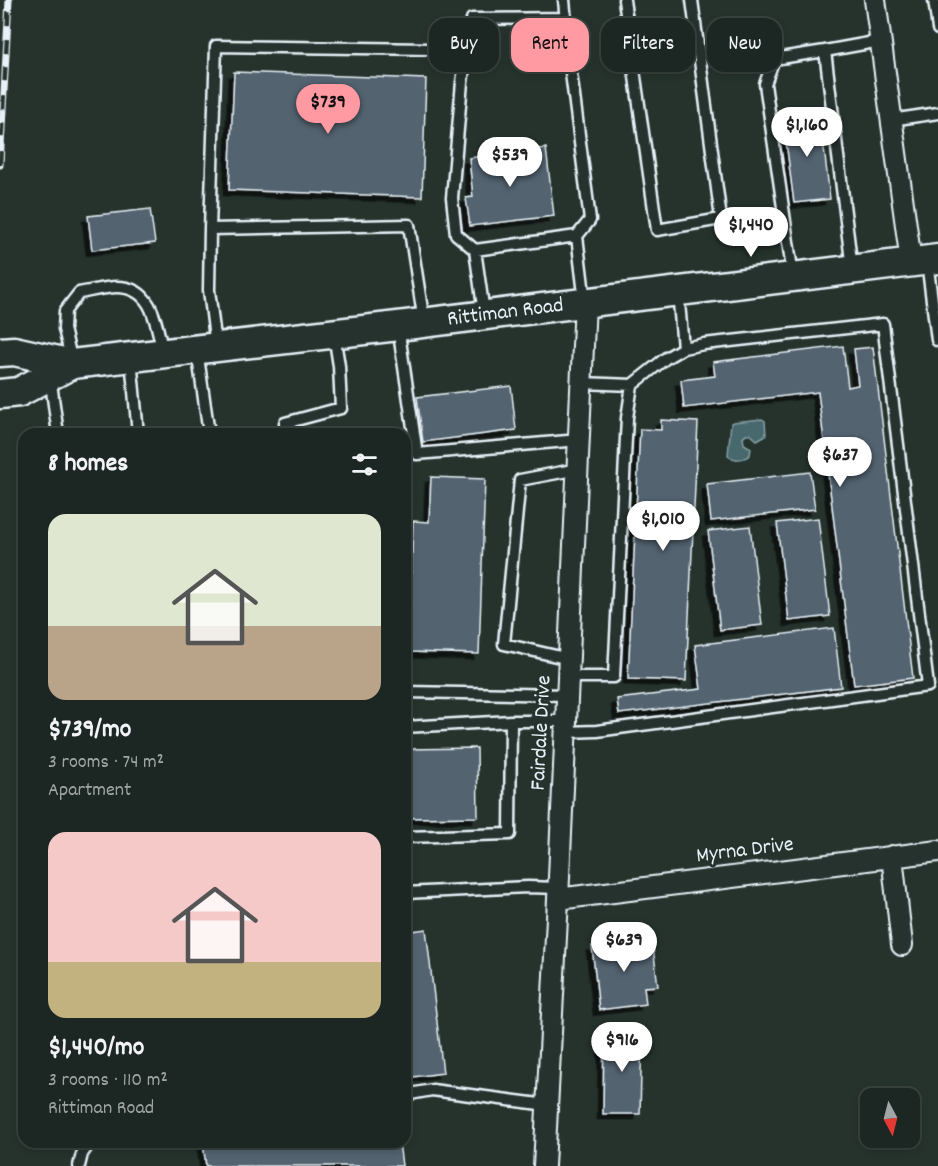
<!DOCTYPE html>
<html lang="en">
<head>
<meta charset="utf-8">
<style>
	:root { --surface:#1c2622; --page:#252e2a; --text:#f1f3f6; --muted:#a0a5a5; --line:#3a4340; --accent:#ff9aa2 }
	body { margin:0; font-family:Dekko,sans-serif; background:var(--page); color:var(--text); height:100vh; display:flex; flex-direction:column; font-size:22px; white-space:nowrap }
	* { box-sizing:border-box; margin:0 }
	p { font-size:20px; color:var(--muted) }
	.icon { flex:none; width:33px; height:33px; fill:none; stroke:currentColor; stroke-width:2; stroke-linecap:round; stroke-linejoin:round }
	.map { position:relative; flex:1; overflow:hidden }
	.sheet { position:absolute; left:18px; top:428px; width:393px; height:720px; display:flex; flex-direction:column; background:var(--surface); border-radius:18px; box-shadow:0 3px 9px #0003,0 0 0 2px var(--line) }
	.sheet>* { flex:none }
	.banner { position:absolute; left:429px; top:18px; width:418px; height:54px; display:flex; gap:12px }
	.needle { width:39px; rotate:173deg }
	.tools { position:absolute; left:860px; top:1088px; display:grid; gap:12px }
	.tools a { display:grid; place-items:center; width:60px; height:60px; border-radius:12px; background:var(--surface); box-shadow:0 3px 9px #0003,0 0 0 2px var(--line); font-size:30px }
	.price { position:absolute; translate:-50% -51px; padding:0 14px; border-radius:21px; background:#fff; color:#222; font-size:20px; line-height:39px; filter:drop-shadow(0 2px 3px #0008) }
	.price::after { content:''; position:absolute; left:50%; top:36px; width:18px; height:14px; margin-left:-9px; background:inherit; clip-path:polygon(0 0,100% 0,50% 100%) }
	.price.current { background:var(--accent); color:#111 }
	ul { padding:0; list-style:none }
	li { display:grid; align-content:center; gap:12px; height:318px; padding:0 30px }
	li span { display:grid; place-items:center; height:186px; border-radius:18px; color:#555 }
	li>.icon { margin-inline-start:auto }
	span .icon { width:108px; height:108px; fill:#fffc; stroke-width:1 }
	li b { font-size:26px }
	h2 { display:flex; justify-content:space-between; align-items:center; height:72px; padding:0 30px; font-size:26px }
	.chip { padding:0 21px; border-radius:18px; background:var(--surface); box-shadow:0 3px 9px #0003,0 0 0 2px var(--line); font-size:21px; line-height:54px }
	.chip.current { background:var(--accent); color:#111 }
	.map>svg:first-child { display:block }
</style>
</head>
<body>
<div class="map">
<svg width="938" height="1166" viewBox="0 0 938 1166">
	<defs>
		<filter id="shadow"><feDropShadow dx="-5.5" dy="5.5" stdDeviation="0" flood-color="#0009"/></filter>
	</defs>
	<rect width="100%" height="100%" fill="#26332d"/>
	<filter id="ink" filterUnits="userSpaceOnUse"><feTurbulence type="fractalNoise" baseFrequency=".0167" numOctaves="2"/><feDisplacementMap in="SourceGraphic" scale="12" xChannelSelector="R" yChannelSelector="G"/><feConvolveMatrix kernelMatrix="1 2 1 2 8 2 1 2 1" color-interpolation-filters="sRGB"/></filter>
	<g filter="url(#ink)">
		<!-- water -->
		<path fill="#47696d" stroke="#879fa5" stroke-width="1.5" d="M762 419 765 421 766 435 757 440 750 434H746L743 437 744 444 751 448 750 455C744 460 732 461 728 455L731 423 733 422Z"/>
		<!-- building -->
		<path fill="#53636f" stroke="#e8f1f8" stroke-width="1.5" filter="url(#shadow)" d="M234 72 426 79 422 197 229 190Z
			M820 114 830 199 794 203 783 118Z
			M546 148 554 216 470 226 466 198 473 197 469 158Z
			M150 209 155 243 92 250 88 216Z
			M843 346 848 387 858 385 854 349 873 347 913 678 854 685 818 392 684 408 681 380 715 376 713 362Z
			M511 386 516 430 423 442 417 397Z
			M661 420 698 422 686 681 628 679 640 429 661 430Z
			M810 472 815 509 711 521 707 484Z
			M431 477 485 479 479 654 409 652 413 521 429 522Z
			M818 518 830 616 789 621 777 523Z
			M750 526 762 625 720 630 708 531Z
			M834 628 841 687 619 714 617 699 701 689 695 645Z
			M477 748 478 817 405 818V749Z
			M426 929 443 1073 405 1078V932Z
			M652 939 658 986 644 987 646 1004 599 1010 592 946Z
			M604 1033H642L640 1114H603Z
			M212 1142H399L402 1166H206L203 1143Z"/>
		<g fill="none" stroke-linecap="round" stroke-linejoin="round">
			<defs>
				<path id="service" d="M624 0 657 230 721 219 692 0
					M934 0 938 29
					M825 51 880 41
					M891 120 938 113
					M210 229 209 290 216 346
					M577 236 585 302
					M475 250 577 236 590 220 570 65 564 0
					M927 261 937 340H938
					M793 276 765 84 774 59 825 51 852 269
					M484 313 475 250 456 234 452 198 462 82 472 19 566 18
					M424 322 409 225 210 229 216 46 431 49
					M398 327 417 454 579 440
					M197 350 209 434
					M131 359 138 434
					M72 362 64 329 65 311 79 293C91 291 105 287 117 287 154 287 156 325 163 353
					M50 376 58 434
					M582 383 632 385 666 358 683 348
					M286 434 285 423 341 408 339 366 334 334
					M569 659 504 644 520 480 578 469
					M568 677H614L627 418 632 385
					M405 692 567 695
					M405 727 511 721H566
					M566 732 597 731 928 686 883 324 704 344 683 348 678 291
					M405 837 510 834 511 721
					M405 893 528 887 558 888
					M405 1095 432 1090 547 1105
					M79 1166 82 1154 89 1144 110 1142"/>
				<path id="minor" d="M875 0 911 262
					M892 856 902 945
					M558 899 938 851
					M544 1166 558 899 585 302"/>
				<g id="secondary">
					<path id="s1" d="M0 352 14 351 72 364 398 326 938 259"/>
					<path d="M0 394 19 392 72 364"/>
				</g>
			</defs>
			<!-- service casing -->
			<use href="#service" stroke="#e8f1f8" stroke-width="15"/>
			<!-- minor casing -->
			<use href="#minor" stroke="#e8f1f8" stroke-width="24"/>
			<!-- secondary casing -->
			<use href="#secondary" stroke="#e8f1f8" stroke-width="33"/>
			<!-- service -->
			<use href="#service" stroke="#26332d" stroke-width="10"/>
			<!-- minor -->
			<use href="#minor" stroke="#26332d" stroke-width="20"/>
			<!-- secondary -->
			<use href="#secondary" stroke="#26332d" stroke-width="28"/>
			<defs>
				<path id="rail" d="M0 165 9 0"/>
			</defs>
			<!-- rail casing -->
			<use href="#rail" stroke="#e8f1f8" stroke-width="7"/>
			<!-- rail -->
			<use href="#rail" stroke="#26332d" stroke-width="4.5" stroke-dasharray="14" stroke-linecap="butt"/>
		</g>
	</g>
	<g text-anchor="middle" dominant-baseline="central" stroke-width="6" stroke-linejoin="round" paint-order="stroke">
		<!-- street labels -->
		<g font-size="22" fill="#e8f1f8" stroke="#26332d">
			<text stroke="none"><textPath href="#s1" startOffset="510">Rittiman Road</textPath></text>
			<text transform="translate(542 733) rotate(-87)">Fairdale Drive</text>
			<text transform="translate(745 851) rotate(-7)">Myrna Drive</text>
		</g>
	</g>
</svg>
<div class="tools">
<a><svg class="needle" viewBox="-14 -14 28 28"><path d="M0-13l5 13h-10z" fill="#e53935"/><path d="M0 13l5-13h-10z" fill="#a0a5a5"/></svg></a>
</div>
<b class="price current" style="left:328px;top:135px">$739</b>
<b class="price" style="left:807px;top:158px">$1,160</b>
<b class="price" style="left:510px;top:188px">$539</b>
<b class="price" style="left:751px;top:258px">$1,440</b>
<b class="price" style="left:840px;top:488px">$637</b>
<b class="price" style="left:663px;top:552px">$1,010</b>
<b class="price" style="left:624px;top:973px">$639</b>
<b class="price" style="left:622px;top:1073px">$916</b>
<div class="banner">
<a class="chip">Buy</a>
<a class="chip current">Rent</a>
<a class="chip">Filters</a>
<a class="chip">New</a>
</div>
<section class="sheet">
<h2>8 homes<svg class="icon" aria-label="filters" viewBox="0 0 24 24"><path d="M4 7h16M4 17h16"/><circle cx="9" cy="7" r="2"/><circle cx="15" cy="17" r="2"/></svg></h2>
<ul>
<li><span style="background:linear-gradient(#dfe7d0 60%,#b9a48a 0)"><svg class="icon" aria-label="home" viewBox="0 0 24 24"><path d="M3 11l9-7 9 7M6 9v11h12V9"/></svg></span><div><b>$739/mo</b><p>3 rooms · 74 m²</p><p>Apartment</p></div></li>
<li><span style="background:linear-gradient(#f6c9c9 70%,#c2b280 0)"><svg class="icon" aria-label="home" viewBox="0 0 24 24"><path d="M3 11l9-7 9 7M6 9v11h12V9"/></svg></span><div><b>$1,440/mo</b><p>3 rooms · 110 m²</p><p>Rittiman Road</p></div></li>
</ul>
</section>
</div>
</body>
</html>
